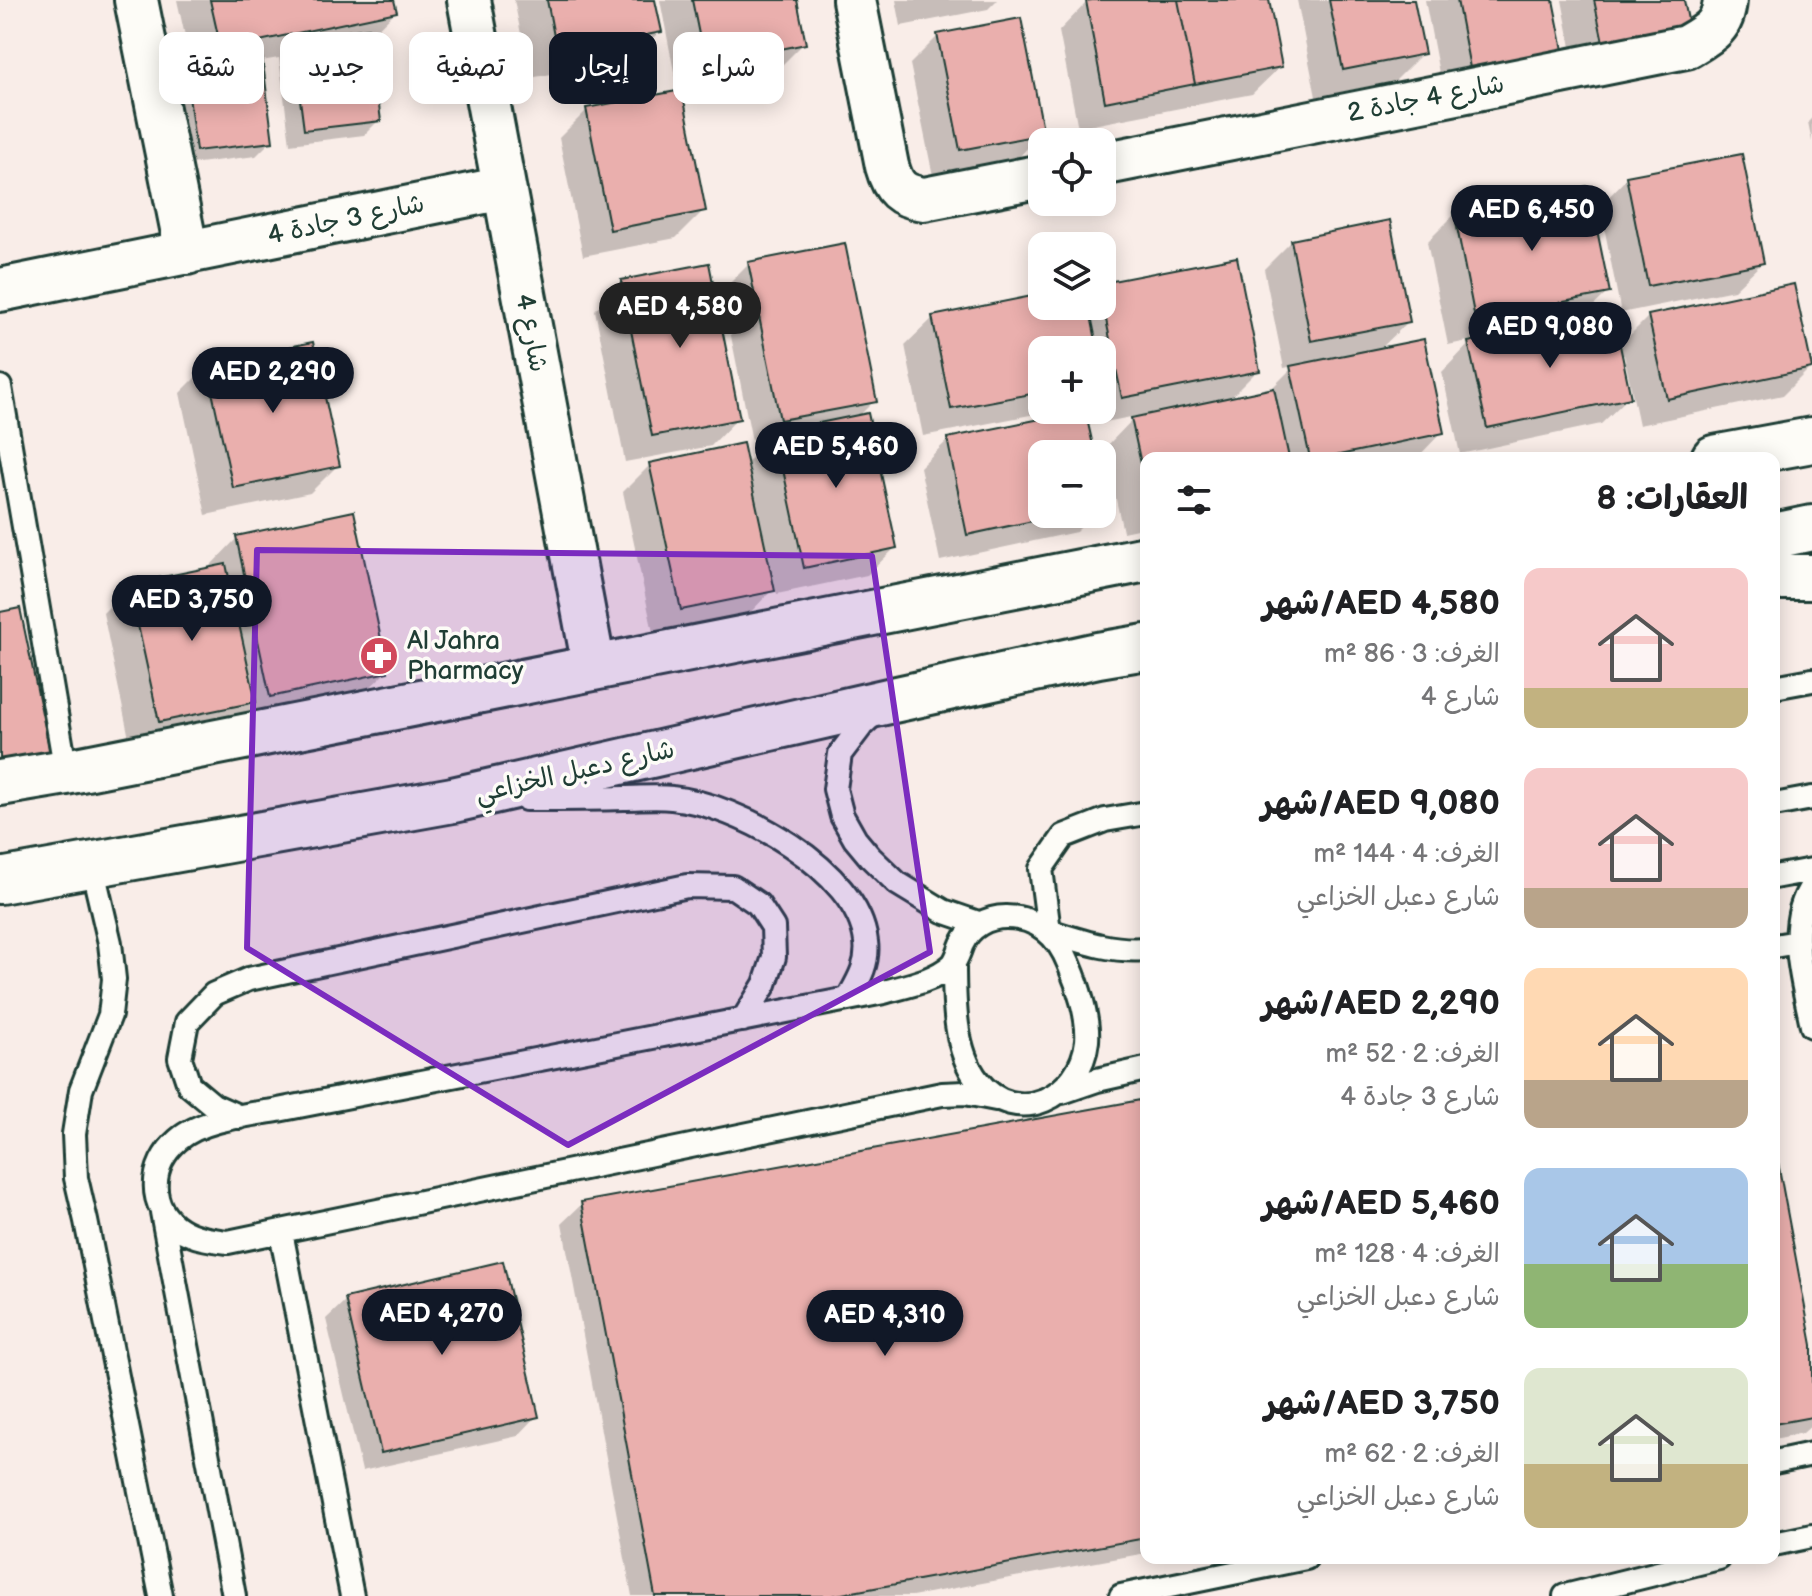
<!DOCTYPE html>
<html lang="ar">
<head>
<meta charset="utf-8">
<style>
	:root { --surface:#fff; --page:#f6f6f6; --text:#202124; --muted:#757577; --accent:#111827 }
	body { margin:0; font-family:"Balsamiq Sans","Playpen Sans Arabic",sans-serif; background:var(--page); color:var(--text); direction:rtl; height:100vh; display:flex; flex-direction:column; font-size:30px; white-space:nowrap }
	* { box-sizing:border-box; margin:0 }
	p { font-size:26px; color:var(--muted) }
	.icon { flex:none; width:44px; height:44px; fill:none; stroke:currentColor; stroke-width:2; stroke-linecap:round; stroke-linejoin:round }
	.map { position:relative; flex:1; overflow:hidden; direction:ltr }
	.details { position:absolute; left:1140px; top:452px; width:640px; height:1112px; display:flex; flex-direction:column; background:var(--surface); border-radius:16px; box-shadow:0 4px 20px #0003; direction:rtl }
	.details>* { flex:none }
	.hud { position:absolute; left:24px; top:32px; width:760px; height:72px; direction:rtl; display:flex; gap:16px }
	.controls { position:absolute; left:1028px; top:128px; display:grid; gap:16px }
	.controls a { display:grid; place-items:center; width:88px; height:88px; border-radius:16px; background:var(--surface); box-shadow:0 4px 20px #0003; font-size:40px }
	.price { position:absolute; translate:-50% -68px; padding:0 18px; border-radius:28px; background:var(--accent); color:#fff; font-size:26px; line-height:52px; filter:drop-shadow(0 2px 4px #0008) }
	.price::after { content:''; position:absolute; left:50%; top:48px; width:24px; height:18px; margin-left:-12px; background:inherit; clip-path:polygon(0 0,100% 0,50% 100%) }
	.price.selected { background:#222; color:#fff }
	ul { padding:0; list-style:none }
	li { display:flex; align-items:center; gap:24px; height:200px; padding:0 32px }
	li span { display:grid; place-items:center; flex:none; width:224px; height:160px; border-radius:16px; color:#555 }
	li>.icon { margin-inline-start:auto }
	span .icon { width:96px; height:96px; fill:#fffc; stroke-width:1 }
	li b { font-size:34px }
	h2 { display:flex; justify-content:space-between; align-items:center; height:96px; padding:0 32px; font-size:34px }
	.tag { padding:0 28px; border-radius:16px; background:var(--surface); box-shadow:0 4px 20px #0003; font-size:28px; line-height:72px }
	.tag.selected { background:var(--accent); color:#fff }
	.map>svg:first-child { display:block }
</style>
</head>
<body>
<div class="map">
<svg width="1812" height="1596" viewBox="0 0 1812 1596">
	<rect width="100%" height="100%" fill="#f9ede8"/>
	<filter id="ink" filterUnits="userSpaceOnUse"><feTurbulence type="fractalNoise" baseFrequency=".0125" numOctaves="2"/><feDisplacementMap in="SourceGraphic" scale="16" xChannelSelector="R" yChannelSelector="G"/><feConvolveMatrix kernelMatrix="1 2 1 2 8 2 1 2 1" color-interpolation-filters="sRGB"/></filter>
	<g filter="url(#ink)">
		<!-- shadow -->
		<path fill="#0003" d="M177 0H392L395 12 368 38 379 120 364 135 290 144 279 58 261 61 271 141 256 156 182 165 171 74 185 59 190 58Z
			M514 0H653L660 31 632 59 530 78Z
			M660 0H795L804 43 776 71 680 90 704 210 676 238 583 256 559 138 587 110 678 92Z
			M896 0H997L988 9 901 26Z
			M1102 0H1267L1280 67 1252 94 1078 128 1059 31 1086 3Z
			M1297 0H1412L1422 54 1395 81 1316 97Z
			M1425 0H1551L1561 50 1533 77 1443 94Z
			M1562 0H1682L1687 25 1575 68Z
			M938 36 1042 133 1015 161 933 176 910 64Z
			M1812 118V142L1808 122Z
			M1627 178 1762 263 1734 290 1621 313 1600 206Z
			M1455 214 1608 292 1578 321 1618 347 1649 316 1810 368 1783 395 1639 425 1624 355 1620 356 1629 397 1601 424 1460 454 1442 372 1473 340 1448 345 1427 242Z
			M1292 241 1408 322 1379 350 1442 432 1417 458H1146V527L1123 532 1105 448 1136 416 1095 424 1092 410H1102V350H1042V410H1056L923 436 905 345 933 318 1042 297V306H1102V285L1258 370 1228 400 1268 392 1294 366 1284 368 1264 269Z
			M749 264 874 401 858 417 895 548 867 575 777 594 775 587 745 618 654 637 623 492 650 465 746 464 766 444 753 446 722 291Z
			M622 282 738 418 711 446 625 462 595 310Z
			M207 366 338 465 310 493 206 515 180 393Z
			M948 440 1093 454H1042V514H1094L1076 532 940 561 920 467Z
			M237 538 386 672 358 699 243 724 241 714 226 729 131 748 103 613 130 586 210 569V566Z
			M1146 1101V1553L912 1596H632L562 1223 582 1204Z
			M1774 1152 1812 1356V1425L1803 1433 1774 1439Z
			M346 1300 537 1416 518 1436 362 1471 326 1319Z"/>
		<!-- building -->
		<path fill="#eaafad" stroke="#1f3d34" stroke-width="2" d="M210 0H394L397 12 221 49Z
			M547 0H655L662 32 557 52Z
			M692 0H797L806 44 705 64Z
			M1092 0H1178L1195 84 1105 102 1086 1Z
			M1178 0H1269L1282 67 1195 84Z
			M1329 0H1414L1425 54 1343 70Z
			M1457 0H1553L1563 50 1470 68Z
			M1594 0H1684L1689 25 1603 42Z
			M1021 18 1044 134 960 150 937 34Z
			M369 28 381 121 304 130 292 38Z
			M261 48 273 142 196 151 184 57Z
			M682 90 706 211 610 230 586 108Z
			M1742 154 1764 263 1648 286 1626 176Z
			M1588 186 1610 293 1475 319 1454 212Z
			M1390 220 1410 322 1311 341 1291 240Z
			M845 243 877 402 780 420 748 262Z
			M1237 257 1260 371 1122 398 1102 300V283Z
			M709 263 740 419 652 436 621 280Z
			M1794 284 1812 368 1667 399 1648 315Z
			M1042 294V306H1089L1098 350H1042V392L951 409 932 316Z
			M1613 312 1631 398 1487 428 1468 342Z
			M1424 339 1444 433 1325 458H1310L1290 366Z
			M313 342 340 466 233 488 206 364Z
			M1274 388 1289 458H1146V487L1131 418Z
			M1085 410 1095 454H1042V514H1065L967 535 947 438Z
			M868 413 897 548 804 568 775 432Z
			M743 443 775 591 681 610 649 463Z
			M354 511 388 672 270 697 236 536Z
			M226 564 256 702 159 722 129 584Z
			M20 608 53 766 0 777V612Z
			M1146 1099V1538L831 1596H655L581 1202Z
			M1774 1141 1812 1345V1417L1774 1424Z
			M503 1261 539 1417 381 1453 345 1298Z"/>
		<g fill="none" stroke-linecap="round" stroke-linejoin="round">
			<defs>
				<path id="service" d="M0 387 66 772
					M1774 687 1812 680
					M877 711 862 725 840 754 835 789 842 816 855 839 870 857 897 883 943 911 978 923
					M526 799C559 799 591 799 624 798 640 798 656 796 672 798 738 804 858 870 866 942 869 964 858 981 848 999
					M1774 805 1812 798
					M1146 813 1105 820 1064 836 1041 869 1049 931C1081 941 1111 952 1146 949
					M92 866 110 943 114 979 110 1015 81 1090 74 1134 76 1178 86 1221 161 1596
					M1774 877 1812 870
					M1812 886C1784 925 1804 983 1812 1026
					M1774 946 1798 942
					M954 964C954 1000 954 1051 978 1081 1016 1129 1081 1097 1087 1041 1089 1018 1078 985 1069 964 1058 936 1037 917 1006 917 987 917 970 927 962 944 959 951 957 960 952 965 934 981 906 986 884 992L278 1110C248 1115 202 1119 178 1140 149 1165 147 1207 180 1229 194 1238 212 1240 228 1242L942 1094 965 1093 996 1099
					M1062 1092 1097 1080 1146 1069
					M240 1117 213 1105 189 1085 180 1058 187 1022 214 994 249 979 687 886 733 887 758 904 773 927 774 957 765 984 743 1020
					M162 1212 234 1596
					M281 1232 352 1596
					M1774 1462 1812 1454
					M1774 1544 1812 1536
					M1121 1596 1306 1558
					M1565 1596 1719 1558"/>
				<path id="minor" d="M136 0 187 253
					M469 0 594 667
					M854 0 887 166C893 188 901 196 924 199L1042 176
					M1102 164 1686 47C1708 34 1723 28 1725 0
					M0 290 504 188"/>
				<path id="secondary" d="M1714 458 1812 440
					M1774 536 1812 528
					M1774 577H1812
					M0 783 66 772 1146 559
					M0 881 453 800 893 700 1098 655 1146 647"/>
			</defs>
			<!-- service casing -->
			<use href="#service" stroke="#1f3d34" stroke-width="28"/>
			<!-- minor casing -->
			<use href="#minor" stroke="#1f3d34" stroke-width="48"/>
			<!-- secondary casing -->
			<use href="#secondary" stroke="#1f3d34" stroke-width="50"/>
			<!-- service -->
			<use href="#service" stroke="#fdfcf7" stroke-width="22"/>
			<!-- minor -->
			<use href="#minor" stroke="#fdfcf7" stroke-width="42"/>
			<!-- secondary -->
			<use href="#secondary" stroke="#fdfcf7" stroke-width="44"/>
		</g>
	</g>
	<!-- marked area -->
	<path fill="#7b2cbf" fill-opacity="0.2" stroke="#7b2cbf" stroke-width="6" stroke-linejoin="round" d="M257 550 872 556 930 952 568 1145 247 948Z"/>
	<!-- icons -->
	<defs>
		<symbol id="pharmacy-disc" viewBox="-11 -11 22 22"><circle r="9.5" fill="#d1495b" stroke="#fdfcf7"/><path d="M-2-6h4v4h4v4h-4v4h-4v-4h-4v-4h4Z" fill="#fff"/></symbol>
	</defs>
	<g fill-rule="evenodd">
		<use href="#pharmacy-disc" x="357" y="634" width="44" height="44"/>
	</g>
	<g text-anchor="middle" dominant-baseline="central" stroke-width="7" stroke-linejoin="round" paint-order="stroke">
		<!-- street labels -->
		<g font-size="26" fill="#1f3d34" stroke="#fdfcf7">
			<text transform="translate(1426 99) rotate(-11)">شارع 4 جادة 2</text>
			<text transform="translate(346 220) rotate(-12)">شارع 3 جادة 4</text>
			<text transform="translate(531 333) rotate(79)">شارع 4</text>
			<text transform="translate(575 772) rotate(-13)">شارع دعبل الخزاعي</text>
		</g>
		<!-- poi labels -->
		<g font-size="26" fill="#1f3d34" stroke="#fdfcf7" text-anchor="start">
			<text x="407" y="641">Al Jahra<tspan x="407" dy="30">Pharmacy</tspan></text>
		</g>
	</g>
</svg>
<div class="controls">
<a><svg class="icon" aria-label="locate" viewBox="0 0 24 24"><circle cx="12" cy="12" r="6"/><path d="M12 2v4M12 18v4M2 12h4M18 12h4"/></svg></a>
<a><svg class="icon" aria-label="layers" viewBox="0 0 24 24"><path d="M12 4l9 5-9 5-9-5zM3 14l9 5 9-5"/></svg></a>
<a>+</a>
<a>−</a>
</div>
<b class="price" style="left:1532px;top:253px">AED 6,450</b>
<b class="price selected" style="left:680px;top:350px">AED 4,580</b>
<b class="price" style="left:1550px;top:370px">AED 9,080</b>
<b class="price" style="left:273px;top:415px">AED 2,290</b>
<b class="price" style="left:836px;top:490px">AED 5,460</b>
<b class="price" style="left:192px;top:643px">AED 3,750</b>
<b class="price" style="left:442px;top:1357px">AED 4,270</b>
<b class="price" style="left:885px;top:1358px">AED 4,310</b>
<div class="hud">
<a class="tag">شراء</a>
<a class="tag selected">إيجار</a>
<a class="tag">تصفية</a>
<a class="tag">جديد</a>
<a class="tag">شقة</a>
</div>
<section class="details">
<h2>العقارات: 8<svg class="icon" aria-label="filters" viewBox="0 0 24 24"><path d="M4 7h16M4 17h16"/><circle cx="9" cy="7" r="2"/><circle cx="15" cy="17" r="2"/></svg></h2>
<ul>
<li><span style="background:linear-gradient(#f6c9c9 75%,#c2b280 0)"><svg class="icon" aria-label="home" viewBox="0 0 24 24"><path d="M3 11l9-7 9 7M6 9v11h12V9"/></svg></span><div><b>AED 4,580/شهر</b><p>الغرف: 3 · 86 m²</p><p>شارع 4</p></div></li>
<li><span style="background:linear-gradient(#f6c9c9 75%,#b9a48a 0)"><svg class="icon" aria-label="home" viewBox="0 0 24 24"><path d="M3 11l9-7 9 7M6 9v11h12V9"/></svg></span><div><b>AED 9,080/شهر</b><p>الغرف: 4 · 144 m²</p><p>شارع دعبل الخزاعي</p></div></li>
<li><span style="background:linear-gradient(#ffd9b3 70%,#b9a48a 0)"><svg class="icon" aria-label="home" viewBox="0 0 24 24"><path d="M3 11l9-7 9 7M6 9v11h12V9"/></svg></span><div><b>AED 2,290/شهر</b><p>الغرف: 2 · 52 m²</p><p>شارع 3 جادة 4</p></div></li>
<li><span style="background:linear-gradient(#a9c7e8 60%,#8fb573 0)"><svg class="icon" aria-label="home" viewBox="0 0 24 24"><path d="M3 11l9-7 9 7M6 9v11h12V9"/></svg></span><div><b>AED 5,460/شهر</b><p>الغرف: 4 · 128 m²</p><p>شارع دعبل الخزاعي</p></div></li>
<li><span style="background:linear-gradient(#dfe7d0 60%,#c2b280 0)"><svg class="icon" aria-label="home" viewBox="0 0 24 24"><path d="M3 11l9-7 9 7M6 9v11h12V9"/></svg></span><div><b>AED 3,750/شهر</b><p>الغرف: 2 · 62 m²</p><p>شارع دعبل الخزاعي</p></div></li>
</ul>
</section>
</div>
</body>
</html>
